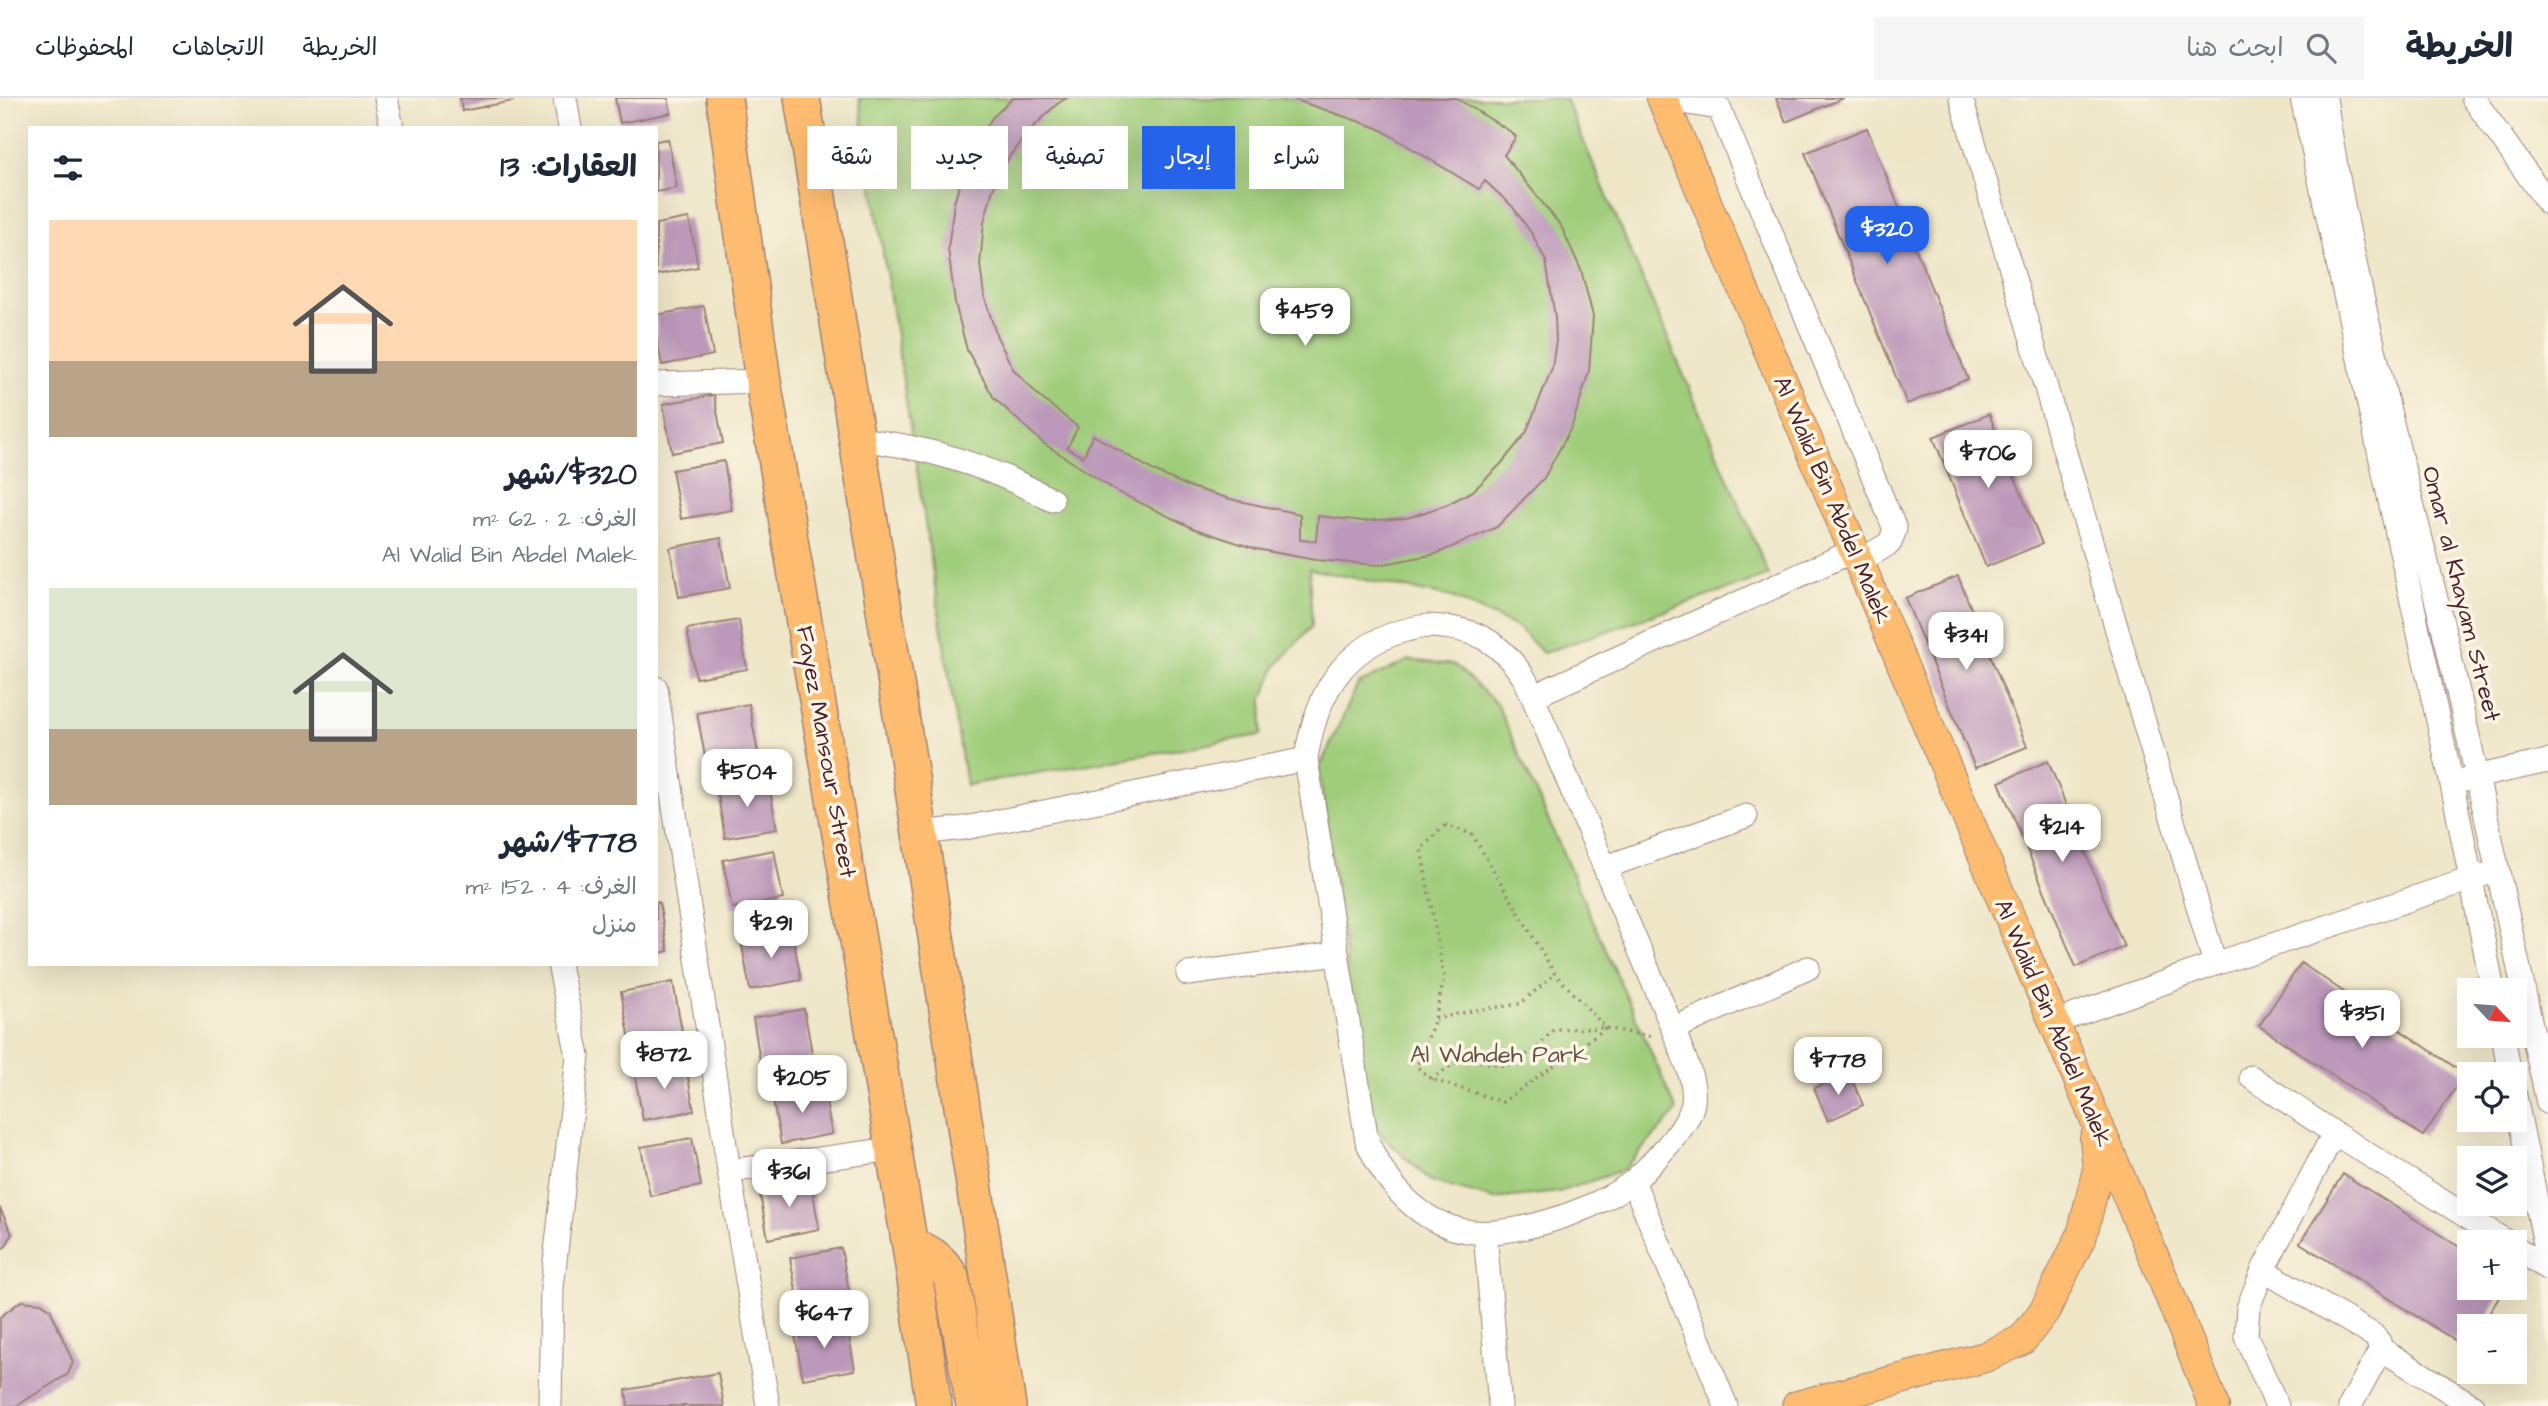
<!DOCTYPE html>
<html lang="ar">
<head>
<meta charset="utf-8">
<style>
	:root { --surface:#fff; --page:#f6f6f7; --text:#1f2937; --muted:#747a83; --line:#e0e1e3; --accent:#2563eb }
	body { margin:0; font-family:"Architects Daughter","Playpen Sans Arabic",sans-serif; background:var(--page); color:var(--text); direction:rtl; height:100vh; display:flex; flex-direction:column; font-size:26px; white-space:nowrap }
	* { box-sizing:border-box; margin:0 }
	p { font-size:23px; color:var(--muted) }
	.icon { flex:none; width:38px; height:38px; fill:none; stroke:currentColor; stroke-width:2; stroke-linecap:round; stroke-linejoin:round }
	.map { position:relative; flex:1; overflow:hidden; direction:ltr }
	.side { position:absolute; left:28px; top:28px; width:630px; height:840px; display:flex; flex-direction:column; background:var(--surface); border-radius:0px; box-shadow:0 7px 28px #0002; direction:rtl }
	.side>* { flex:none }
	.banner { position:absolute; left:679px; top:28px; width:665px; height:63px; direction:rtl; display:flex; gap:14px }
	.needle { width:46px; rotate:116deg }
	.controls { position:absolute; left:2457px; top:880px; display:grid; gap:14px }
	.controls a { display:grid; place-items:center; width:70px; height:70px; border-radius:0px; background:var(--surface); box-shadow:0 7px 28px #0002; font-size:35px }
	.price { position:absolute; translate:-50% -60px; padding:0 16px; border-radius:14px; background:#fff; color:#222; font-size:23px; line-height:46px; filter:drop-shadow(0 2px 4px #0008) }
	.price::after { content:''; position:absolute; left:50%; top:42px; width:21px; height:16px; margin-left:-10px; background:inherit; clip-path:polygon(0 0,100% 0,50% 100%) }
	.price.current { background:var(--accent); color:#fff }
	ul { padding:0; list-style:none }
	li { display:grid; align-content:center; gap:14px; height:371px; padding:0 21px }
	li span { display:grid; place-items:center; height:217px; border-radius:0px; color:#555 }
	li>.icon { margin-inline-start:auto }
	span .icon { width:126px; height:126px; fill:#fffc; stroke-width:1 }
	li b { font-size:30px }
	h2 { display:flex; justify-content:space-between; align-items:center; height:84px; padding:0 21px; font-size:30px }
	.pill { padding:0 24px; border-radius:0px; background:var(--surface); box-shadow:0 7px 28px #0002; font-size:24px; line-height:63px }
	.pill.current { background:var(--accent); color:#fff }
	header { display:flex; align-items:center; gap:42px; box-sizing:border-box; height:98px; padding:0 35px; background:var(--surface); border-bottom:2px solid var(--line) }
	header strong { font-size:33px }
	nav { display:flex; gap:38px; margin-inline-start:auto; font-size:24px }
	.search { width:490px; height:63px; background:var(--page); display:flex; align-items:center; gap:18px; box-sizing:border-box; padding:0 24px; border-radius:0px; color:var(--muted); font-size:26px }
	.map>svg:first-child { display:block }
</style>
</head>
<body>
<header>
<strong>الخريطة</strong>
<div class="search"><svg class="icon" aria-label="search" viewBox="0 0 24 24"><circle cx="10" cy="10" r="6"/><path d="M15 15l6 6"/></svg>ابحث هنا</div>
<nav><a>الخريطة</a><a>الاتجاهات</a><a>المحفوظات</a></nav>
</header>
<div class="map">
<svg width="2548" height="1308" viewBox="0 0 2548 1308">
	<rect width="100%" height="100%" fill="#fcf5e5"/>
	<filter id="ink" filterUnits="userSpaceOnUse"><feTurbulence type="fractalNoise" baseFrequency=".0143" numOctaves="2"/><feDisplacementMap in="SourceGraphic" scale="14" xChannelSelector="R" yChannelSelector="G"/><feConvolveMatrix kernelMatrix="1 2 1 2 8 2 1 2 1" color-interpolation-filters="sRGB"/></filter>
	<filter id="wash" filterUnits="userSpaceOnUse"><feTurbulence type="fractalNoise" baseFrequency=".00686" numOctaves="4" result="noise"/><feDisplacementMap in="SourceGraphic" scale="28" xChannelSelector="R" yChannelSelector="G"/><feGaussianBlur stdDeviation="1.57" result="paint"/><feColorMatrix in="noise" values="0 0 0 0 0 0 0 0 0 0 0 0 0 0 0 0 0 1.4 0 .05"/><feComposite in="paint" operator="in"/></filter>
	<g filter="url(#wash)">
		<rect width="100%" height="100%" fill="#eee6c7"/>
		<!-- green -->
		<path fill="#a0cd7b" stroke="#757653" stroke-width="2" d="M859 0H1565L1769 477 1543 555 1519 530 1452 499 1309 471 1312 528 1276 568 1263 601 1261 637 966 687Z
			M1409 562 1455 567 1497 606 1677 1013 1623 1072 1559 1094 1494 1101 1431 1083 1368 1025 1319 671 1358 586Z"/>
		<g id="blocks">
			<!-- building -->
			<path fill="#bc98ba" d="M460 0H513V3L462 13Z
				M615 0H668L671 15 620 25Z
				M1013 0H1067L1057 6 1028 34 1009 59 993 91 984 124 980 167 984 197 997 239 1013 271 1041 300 1078 329 1067 350 1083 359 1093 337 1156 374 1187 388 1234 402 1300 416V442L1316 443 1318 418 1363 423 1407 420 1446 407 1473 393 1501 366 1526 335 1552 270 1556 242 1555 219 1546 163 1532 136 1512 108 1485 83 1479 91 1378 30 1290 0H1456L1511 34 1516 39 1504 57 1561 128 1581 172 1593 218 1589 273 1572 328 1544 380 1497 429 1436 456 1379 467 1315 462 1256 451 1195 431 1118 394 1043 345 994 300 967 252 955 205 948 150 954 105 966 64 992 20Z
				M1776 0H1844L1786 24Z
				M1867 30 1968 281 1907 306 1805 55Z
				M668 41 677 90 656 94V43Z
				M689 120 698 169 656 177V126Z
				M704 208 713 257 662 267 656 236V217Z
				M714 297 723 345 672 355 663 306Z
				M1989 316 2042 446 1986 469 1933 339Z
				M724 363 732 412 681 421 672 372Z
				M721 440 730 490 679 499 670 450Z
				M1958 478 2027 649 1975 670 1905 500Z
				M739 522 747 571 696 580 687 531Z
				M749 606 758 655 706 664 697 615Z
				M2048 663 2124 849 2076 869 1999 684Z
				M768 682 777 731 725 740 717 691Z
				M774 752 783 801 732 810 723 762Z
				M659 804 668 853 656 856V805Z
				M792 833 801 882 750 892 741 842Z
				M2301 865 2465 976 2423 1038 2259 928Z
				M673 884 682 933 630 942 621 894Z
				M804 911 813 960 761 969 753 920Z
				M685 963 694 1013 643 1022 634 973Z
				M1849 975 1863 1007 1828 1023 1814 990Z
				M823 988 832 1036 781 1046 772 997Z
				M692 1040 701 1088 650 1098 641 1049Z
				M2343 1076 2469 1155V1190H2505L2481 1228H2469L2467 1250 2300 1145Z
				M811 1082 819 1131 768 1141 759 1091Z
				M0 1110 12 1136 6 1148 0 1152Z
				M841 1150 850 1199 799 1208 790 1160Z
				M21 1203 41 1205 50 1211 73 1264 68 1276 16 1308H0V1219Z
				M846 1223 855 1272 803 1281 794 1232Z
				M718 1275 724 1308H628L626 1292Z"/>
		</g>
	</g>
	<g filter="url(#ink)">
		<use href="#blocks" fill-opacity="0" stroke="#9c8279" stroke-width="2"/>
		<g fill="none" stroke-linecap="round" stroke-linejoin="round">
			<defs>
				<path id="minor" d="M386 0 392 30
					M565 0 570 30
					M1961 0 2215 866
					M2302 0 2454 696 2493 892
					M2325 0C2351 178 2399 351 2442 525 2480 684 2513 845 2548 1005
					M2473 0 2548 105
					M1662 1 1719 10 1895 431 1890 445 1858 464
					M656 286 763 283
					M856 341C926 348 990 368 1052 402
					M1426 528C1474 529 1500 542 1526 583L1678 943C1685 963 1696 983 1693 1005 1690 1021 1679 1033 1669 1046 1657 1059 1646 1073 1632 1084 1596 1112 1511 1141 1466 1133 1419 1125 1385 1085 1367 1043L1306 661C1317 588 1350 539 1426 528Z
					M656 590 729 1073 768 1308
					M1534 598 1853 453
					M2466 681 2548 663
					M920 735 965 730 1306 661
					M1606 769 1746 718
					M1188 876 1337 856
					M2053 925 2215 866 2483 777
					M1673 931 1808 870
					M2503 938 2510 976
					M2251 979 2334 1035 2263 1172 2373 1237 2379 1244 2381 1251 2350 1308
					M2515 998 2548 1161
					M2334 1035 2507 1144
					M729 1073 893 1051
					M1633 1083 1726 1308
					M1485 1135 1500 1308
					M2515 1149 2548 1171
					M2263 1172 2248 1210 2246 1238 2277 1308
					M2381 1251 2473 1308
					M550 1308 552 1190 578 958 559 866"/>
				<path id="major" d="M1662 0 2164 1183 2214 1308
					M1797 1308 1985 1259 2022 1242 2045 1212 2082 1137 2098 1071 2095 1041"/>
				<path id="highway" d="M724 0 763 283 910 1148 934 1308
					M802 0 920 735 1008 1308
					M910 1148C929 1153 941 1162 951 1179L974 1308"/>
			</defs>
			<!-- minor casing -->
			<use href="#minor" stroke="#9c8279" stroke-width="25"/>
			<!-- major casing -->
			<use href="#major" stroke="#9c8279" stroke-width="32"/>
			<!-- highway casing -->
			<use href="#highway" stroke="#9c8279" stroke-width="38"/>
			<!-- path -->
			<path stroke="#9c8279" stroke-width="3.5" stroke-dasharray="2 5" stroke-linecap="butt" d="M1445 727 1472 736 1555 876 1606 930 1503 1004 1431 981 1417 969 1435 921 1444 880 1421 751Z
				M1435 921 1476 912 1520 906 1555 876
				M1431 981 1463 960 1505 968 1535 952 1554 931 1606 930 1653 939"/>
			<!-- minor -->
			<use href="#minor" stroke="#fff" stroke-width="23"/>
			<!-- major -->
			<use href="#major" stroke="#fdbc70" stroke-width="30"/>
			<!-- highway -->
			<use href="#highway" stroke="#fdbc70" stroke-width="35"/>
		</g>
	</g>
	<g text-anchor="middle" dominant-baseline="central" stroke-width="7" stroke-linejoin="round" paint-order="stroke">
		<!-- street labels -->
		<g font-size="24" fill="#4a1f2b" stroke="#fcf5e5">
			<text transform="translate(1832 402) rotate(67)">Al Walid Bin Abdel Malek</text>
			<text transform="translate(2461 496) rotate(76)">Omar al Khayam Street</text>
			<text transform="translate(826 654) rotate(80)">Fayez Mansour Street</text>
			<text transform="translate(2053 925) rotate(67)">Al Walid Bin Abdel Malek</text>
		</g>
		<!-- park labels -->
		<g font-size="24" fill="#645343" stroke="#fcf5e5">
			<text x="1499" y="957">Al Wahdeh Park</text>
		</g>
	</g>
</svg>
<div class="controls">
<a><svg class="needle" viewBox="-14 -14 28 28"><path d="M0-13l5 13h-10z" fill="#e53935"/><path d="M0 13l5-13h-10z" fill="#747a83"/></svg></a>
<a><svg class="icon" aria-label="locate" viewBox="0 0 24 24"><circle cx="12" cy="12" r="6"/><path d="M12 2v4M12 18v4M2 12h4M18 12h4"/></svg></a>
<a><svg class="icon" aria-label="layers" viewBox="0 0 24 24"><path d="M12 4l9 5-9 5-9-5zM3 14l9 5 9-5"/></svg></a>
<a>+</a>
<a>−</a>
</div>
<b class="price current" style="left:1887px;top:168px">$320</b>
<b class="price" style="left:1305px;top:250px">$459</b>
<b class="price" style="left:1988px;top:392px">$706</b>
<b class="price" style="left:1966px;top:574px">$341</b>
<b class="price" style="left:747px;top:711px">$504</b>
<b class="price" style="left:2062px;top:766px">$214</b>
<b class="price" style="left:771px;top:862px">$291</b>
<b class="price" style="left:2362px;top:952px">$351</b>
<b class="price" style="left:664px;top:993px">$872</b>
<b class="price" style="left:1838px;top:999px">$778</b>
<b class="price" style="left:802px;top:1017px">$205</b>
<b class="price" style="left:789px;top:1111px">$361</b>
<b class="price" style="left:824px;top:1252px">$647</b>
<div class="banner">
<a class="pill">شراء</a>
<a class="pill current">إيجار</a>
<a class="pill">تصفية</a>
<a class="pill">جديد</a>
<a class="pill">شقة</a>
</div>
<section class="side">
<h2>العقارات: 13<svg class="icon" aria-label="filters" viewBox="0 0 24 24"><path d="M4 7h16M4 17h16"/><circle cx="9" cy="7" r="2"/><circle cx="15" cy="17" r="2"/></svg></h2>
<ul>
<li><span style="background:linear-gradient(#ffd9b3 65%,#b9a48a 0)"><svg class="icon" aria-label="home" viewBox="0 0 24 24"><path d="M3 11l9-7 9 7M6 9v11h12V9"/></svg></span><div><b>$320/شهر</b><p>الغرف: 2 · 62 m²</p><p>Al Walid Bin Abdel Malek</p></div></li>
<li><span style="background:linear-gradient(#dfe7d0 65%,#b9a48a 0)"><svg class="icon" aria-label="home" viewBox="0 0 24 24"><path d="M3 11l9-7 9 7M6 9v11h12V9"/></svg></span><div><b>$778/شهر</b><p>الغرف: 4 · 152 m²</p><p>منزل</p></div></li>
</ul>
</section>
</div>
</body>
</html>
